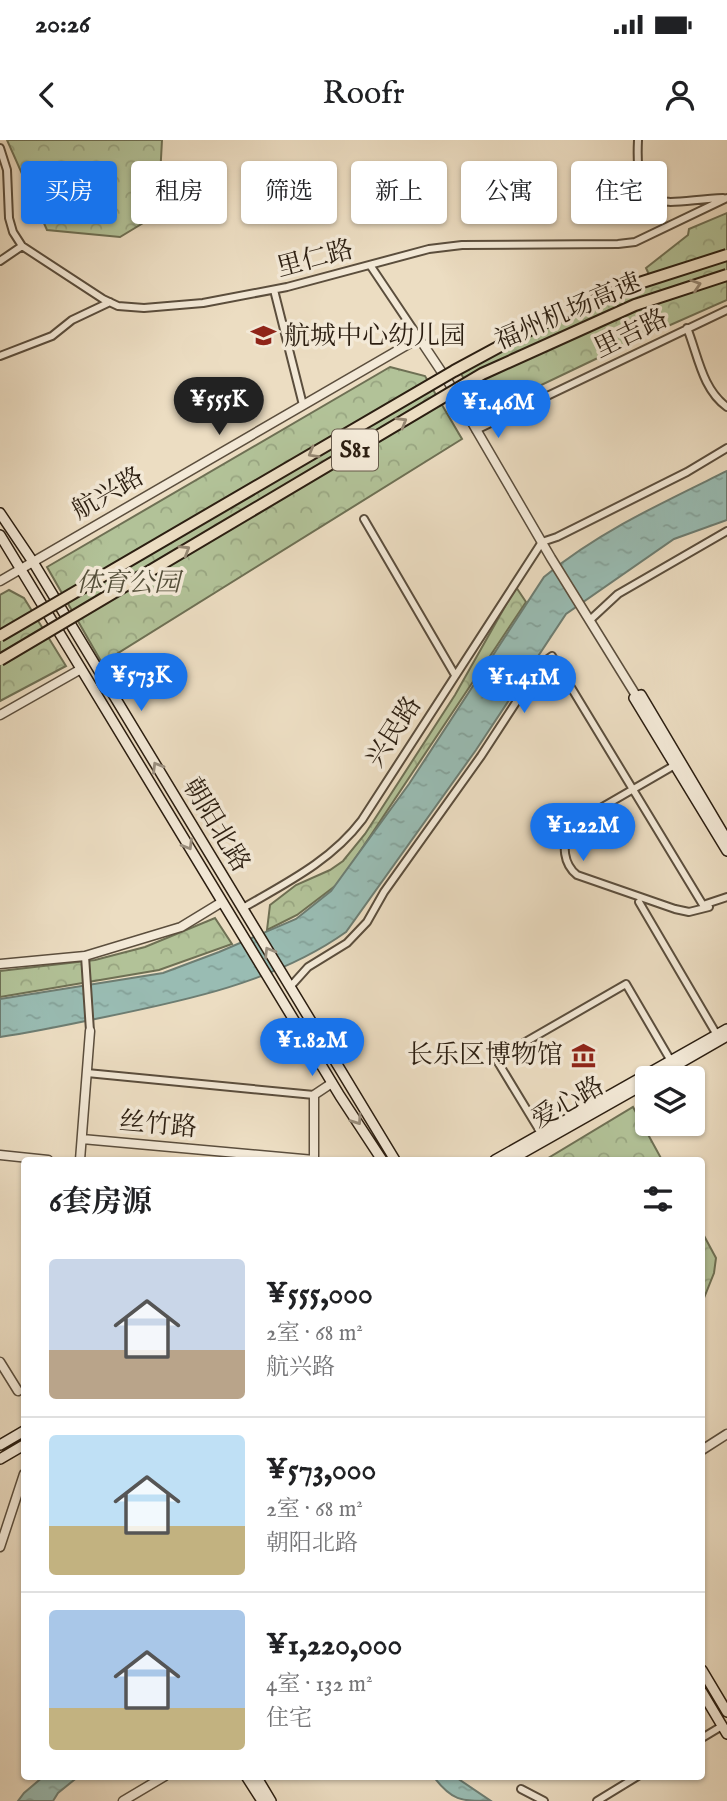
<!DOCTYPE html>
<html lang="zh">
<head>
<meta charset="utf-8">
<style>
	:root { --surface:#fff; --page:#f2f2f2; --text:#202124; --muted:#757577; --line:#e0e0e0; --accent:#1a73e8 }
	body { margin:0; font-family:"IM FELL English","Noto Serif SC",serif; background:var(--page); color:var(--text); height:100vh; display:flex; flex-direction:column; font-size:26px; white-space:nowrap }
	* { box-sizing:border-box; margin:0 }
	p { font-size:23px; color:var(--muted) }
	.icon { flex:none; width:38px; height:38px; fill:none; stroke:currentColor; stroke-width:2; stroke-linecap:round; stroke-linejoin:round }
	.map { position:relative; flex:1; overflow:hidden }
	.panel { position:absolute; left:21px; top:1017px; width:684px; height:623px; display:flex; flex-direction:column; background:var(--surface); border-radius:7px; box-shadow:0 2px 5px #0004 }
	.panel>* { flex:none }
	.hud { position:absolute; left:21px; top:21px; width:686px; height:63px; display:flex; gap:14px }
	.tools { position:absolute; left:635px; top:926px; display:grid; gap:14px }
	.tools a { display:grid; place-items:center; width:70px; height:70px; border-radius:7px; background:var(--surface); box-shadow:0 2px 5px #0004; font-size:35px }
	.price { position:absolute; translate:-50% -60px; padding:0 16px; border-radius:24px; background:var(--accent); color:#fff; font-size:23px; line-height:46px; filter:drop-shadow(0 2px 4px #0008) }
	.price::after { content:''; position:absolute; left:50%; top:42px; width:21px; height:16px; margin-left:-10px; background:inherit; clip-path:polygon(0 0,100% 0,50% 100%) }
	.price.on { background:#222; color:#fff }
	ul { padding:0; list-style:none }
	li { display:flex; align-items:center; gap:21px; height:175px; padding:0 28px }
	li+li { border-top:2px solid var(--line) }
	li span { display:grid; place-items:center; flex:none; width:196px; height:140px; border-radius:7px; color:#555 }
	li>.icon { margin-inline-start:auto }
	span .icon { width:84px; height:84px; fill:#fffc; stroke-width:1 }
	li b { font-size:30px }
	h2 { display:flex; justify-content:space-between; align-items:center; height:84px; padding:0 28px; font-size:30px }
	.tag { padding:0 24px; border-radius:7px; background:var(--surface); box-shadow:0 2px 5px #0004; font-size:24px; line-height:63px }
	.tag.on { background:var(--accent); color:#fff }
	.status { display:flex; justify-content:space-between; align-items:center; height:49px; padding:0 35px; background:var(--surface); direction:ltr }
	.status svg { height:19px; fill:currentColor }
	header { display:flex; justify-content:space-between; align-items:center; height:91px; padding:0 28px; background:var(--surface); font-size:32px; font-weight:600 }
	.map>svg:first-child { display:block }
</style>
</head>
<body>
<div class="status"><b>20:26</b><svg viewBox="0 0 49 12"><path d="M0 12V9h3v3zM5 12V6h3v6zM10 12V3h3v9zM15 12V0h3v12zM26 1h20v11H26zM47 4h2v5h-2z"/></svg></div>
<header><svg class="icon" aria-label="back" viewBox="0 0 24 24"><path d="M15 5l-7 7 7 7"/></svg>Roofr<svg class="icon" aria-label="person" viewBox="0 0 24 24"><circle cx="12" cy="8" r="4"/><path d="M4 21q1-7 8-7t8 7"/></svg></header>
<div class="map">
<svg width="727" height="1661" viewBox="0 0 727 1661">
	<defs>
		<pattern id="forest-crowns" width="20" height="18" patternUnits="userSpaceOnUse" patternTransform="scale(1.75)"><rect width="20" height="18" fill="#b2c298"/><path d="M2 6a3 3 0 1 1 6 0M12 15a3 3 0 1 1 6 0" fill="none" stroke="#99a682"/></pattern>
		<pattern id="water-ripples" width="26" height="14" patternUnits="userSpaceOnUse" patternTransform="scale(1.75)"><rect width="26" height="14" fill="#99bcb3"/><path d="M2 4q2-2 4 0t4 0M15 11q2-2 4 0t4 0" fill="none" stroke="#84a199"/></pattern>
	</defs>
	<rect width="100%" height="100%" fill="#ecddc2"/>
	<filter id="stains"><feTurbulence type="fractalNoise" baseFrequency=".00286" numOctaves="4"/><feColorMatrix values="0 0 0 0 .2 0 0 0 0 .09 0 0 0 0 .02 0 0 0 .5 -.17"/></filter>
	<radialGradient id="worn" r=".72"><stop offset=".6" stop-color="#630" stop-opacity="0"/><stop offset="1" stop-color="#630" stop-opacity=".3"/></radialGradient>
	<!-- forest -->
	<path fill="url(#forest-crowns)" stroke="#6e7054" stroke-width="2" d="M7 0H162L158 74 120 97 47 90Z
		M727 73V160L625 205 491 269 480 268 459 230 532 193 652 141 646 128 688 95 689 89Z
		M390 227 425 236 462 299 102 523 47 427Z
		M516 447 526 462 339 743 297 775 267 790 270 765 296 745 330 730 343 721 365 694 455 555Z
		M9 450 24 458 66 526 0 561V455Z
		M215 778 232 804 159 830 0 857V831L95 820 145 807Z
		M633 967 662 1020H545Z
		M702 1092 716 1118 714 1133 702 1163Z"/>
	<!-- water -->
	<path fill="url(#water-ripples)" stroke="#6d7d72" stroke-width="2" d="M727 331V380L674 399 566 474 476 610 346 792C276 842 184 861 100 878 67 885 34 892 0 897V859L163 833 219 812 296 779 331 751 409 644 544 437C598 392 664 362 727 331Z
		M44 1636H79L58 1653 53 1661H18L24 1653Z
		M433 1636H454L491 1661C460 1661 452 1661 433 1636Z"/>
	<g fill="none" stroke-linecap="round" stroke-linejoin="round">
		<defs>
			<path id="minor" d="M638 0C634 81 665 60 723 58
				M0 8 7 30 9 78 13 92 22 106 103 159 118 166 144 168 203 163 287 147 429 109 462 105 618 104 635 102 727 58
				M0 121 22 106
				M370 125 419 198
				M274 150 303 265
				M687 188C698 215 702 249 727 267
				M0 216 52 196 72 180 110 162
				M476 290 727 170
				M364 379 455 535
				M590 480 618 454 727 391
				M675 625 566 688C564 706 562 723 577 735L675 769 689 772 709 767
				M639 762 717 895
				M243 768C286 743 331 721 362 680L542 402 557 397 687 332 727 308
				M85 816 90 891
				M290 847 308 827 347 803 367 782 384 752 481 616 541 524 552 516 703 765 727 757
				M87 933 314 955
				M541 993 496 919 626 844 671 921
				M702 1598 722 1586
				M521 1649 544 1661
				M597 1661 638 1636"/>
			<path id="tertiary" d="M0 441 419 198 449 243 551 418 637 557
				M0 575 81 529
				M0 824 85 816 181 787 222 762
				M82 999 314 1020V955L332 943
				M0 1015 48 1020
				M80 1020 90 891
				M0 1222 18 1251
				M702 1310 727 1294
				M0 1407 24 1334
				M123 1661 165 1636"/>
			<path id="secondary" d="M0 373 33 422 395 1020
				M0 395 340 956 382 1020
				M727 700 641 555 634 558 727 711
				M654 938 727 896
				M495 1020 727 889
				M510 1020 648 942
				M0 1305 24 1291
				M0 1319 24 1305
				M702 1530 727 1572
				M702 1552 727 1594
				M246 1636 262 1661
				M256 1636 271 1661"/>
		</defs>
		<!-- minor casing -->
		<use href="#minor" stroke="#5b4e3d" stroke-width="10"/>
		<!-- tertiary casing -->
		<use href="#tertiary" stroke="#5b4e3d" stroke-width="11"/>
		<!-- secondary casing -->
		<use href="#secondary" stroke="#2b1e11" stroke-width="12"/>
		<!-- minor -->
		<use href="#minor" stroke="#f3e9d7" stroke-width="6"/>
		<!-- tertiary -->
		<use href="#tertiary" stroke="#f3e9d7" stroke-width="8"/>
		<!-- secondary -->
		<use href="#secondary" stroke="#f3e9d7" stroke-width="9"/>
		<defs>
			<path id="motorway-bridge" d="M0 496 454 231 539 185 630 146 727 115
				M0 520 482 234 635 165 727 135"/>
		</defs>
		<!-- motorway-bridge casing -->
		<use href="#motorway-bridge" stroke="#2b1e11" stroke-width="14" stroke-linecap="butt"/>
		<!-- motorway-bridge -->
		<use href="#motorway-bridge" stroke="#ecddc2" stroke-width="10"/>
	</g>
	<!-- one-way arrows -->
	<defs><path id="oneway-chevron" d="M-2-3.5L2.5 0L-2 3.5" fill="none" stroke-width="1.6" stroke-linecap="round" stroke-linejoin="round" transform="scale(1.75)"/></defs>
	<g stroke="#958772">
		<use href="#oneway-chevron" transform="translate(696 145) rotate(-18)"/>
		<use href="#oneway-chevron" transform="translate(402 282) rotate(-31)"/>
		<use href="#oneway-chevron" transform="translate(313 313) rotate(150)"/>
		<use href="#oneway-chevron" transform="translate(185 410) rotate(-31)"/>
	</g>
	<g stroke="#998e7e">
		<use href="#oneway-chevron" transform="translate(157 627) rotate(-121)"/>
		<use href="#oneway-chevron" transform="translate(188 705) rotate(59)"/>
		<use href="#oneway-chevron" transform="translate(269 812) rotate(-121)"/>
		<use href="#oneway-chevron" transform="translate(357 980) rotate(55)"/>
	</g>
	<!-- icons -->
	<defs>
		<symbol id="school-bare" viewBox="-9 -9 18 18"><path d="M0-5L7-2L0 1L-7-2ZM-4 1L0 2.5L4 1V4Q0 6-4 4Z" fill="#8f2418" stroke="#f3e9d7" stroke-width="2.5" paint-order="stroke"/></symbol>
		<symbol id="museum-bare" viewBox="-9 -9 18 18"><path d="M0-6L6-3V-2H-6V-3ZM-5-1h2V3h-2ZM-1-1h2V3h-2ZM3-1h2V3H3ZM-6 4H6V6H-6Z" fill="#8f2418" stroke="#f3e9d7" stroke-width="2.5" paint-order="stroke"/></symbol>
	</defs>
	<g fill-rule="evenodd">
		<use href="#school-bare" x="246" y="178" width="35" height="35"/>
		<use href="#museum-bare" x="566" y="898" width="35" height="35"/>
	</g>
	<g text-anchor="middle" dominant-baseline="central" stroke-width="7" stroke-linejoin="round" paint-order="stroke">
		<!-- shield labels -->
		<rect fill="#f3e9d7" stroke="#675b4c" stroke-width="2" x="332" y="289.5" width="46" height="41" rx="5"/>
		<g font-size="24" font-weight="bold" fill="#2b1e11">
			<text x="355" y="310">S81</text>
		</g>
		<!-- street labels -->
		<g font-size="26" fill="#2b1e11" stroke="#f3e9d7">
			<text transform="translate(315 119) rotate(-15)">里仁路</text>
			<text transform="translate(568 172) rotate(-23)">福州机场高速</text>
			<text transform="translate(631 194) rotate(-26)">里吉路</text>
			<text transform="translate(108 354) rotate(-30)">航兴路</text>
			<text transform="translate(394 592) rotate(-57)">兴民路</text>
			<text transform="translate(216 685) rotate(59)">朝阳北路</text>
			<text transform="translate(568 963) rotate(-29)">爱心路</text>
			<text transform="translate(158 985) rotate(5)">丝竹路</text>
		</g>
		<!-- poi labels -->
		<g font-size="26" fill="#2b1e11" stroke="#f3e9d7" text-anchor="start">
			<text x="284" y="196">航城中心幼儿园</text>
			<text x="563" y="915" text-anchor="end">长乐区博物馆</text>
		</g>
		<!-- park labels -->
		<g font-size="26" font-style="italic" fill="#544f3a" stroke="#f3e9d7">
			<text x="128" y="443">体育公园</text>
		</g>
	</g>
	<rect width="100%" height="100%" filter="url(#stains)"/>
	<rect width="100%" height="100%" fill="url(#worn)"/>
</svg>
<div class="tools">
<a><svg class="icon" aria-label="layers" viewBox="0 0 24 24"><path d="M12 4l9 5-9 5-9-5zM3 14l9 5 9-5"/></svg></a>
</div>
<b class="price on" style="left:219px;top:297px">¥555K</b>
<b class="price" style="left:498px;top:300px">¥1.46M</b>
<b class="price" style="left:141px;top:573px">¥573K</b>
<b class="price" style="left:524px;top:575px">¥1.41M</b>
<b class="price" style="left:583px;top:723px">¥1.22M</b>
<b class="price" style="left:312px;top:938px">¥1.82M</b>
<div class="hud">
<a class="tag on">买房</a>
<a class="tag">租房</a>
<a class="tag">筛选</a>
<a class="tag">新上</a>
<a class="tag">公寓</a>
<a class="tag">住宅</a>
</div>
<section class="panel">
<h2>6套房源<svg class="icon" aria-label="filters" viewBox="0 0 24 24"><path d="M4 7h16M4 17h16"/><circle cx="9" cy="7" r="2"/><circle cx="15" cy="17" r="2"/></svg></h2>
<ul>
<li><span style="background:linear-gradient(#c9d6e8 65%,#b9a48a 0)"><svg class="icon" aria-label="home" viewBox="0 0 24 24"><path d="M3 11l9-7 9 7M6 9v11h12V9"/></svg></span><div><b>¥555,000</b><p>2室 · 68 m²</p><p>航兴路</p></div></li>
<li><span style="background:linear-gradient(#bfe0f5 65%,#c2b280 0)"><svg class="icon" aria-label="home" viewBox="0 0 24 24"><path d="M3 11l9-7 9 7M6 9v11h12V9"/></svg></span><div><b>¥573,000</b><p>2室 · 68 m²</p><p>朝阳北路</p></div></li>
<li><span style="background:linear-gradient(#a9c7e8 70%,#c2b280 0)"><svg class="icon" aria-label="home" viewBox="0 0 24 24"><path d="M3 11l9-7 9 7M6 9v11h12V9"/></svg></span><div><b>¥1,220,000</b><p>4室 · 132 m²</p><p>住宅</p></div></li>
</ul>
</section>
</div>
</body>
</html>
